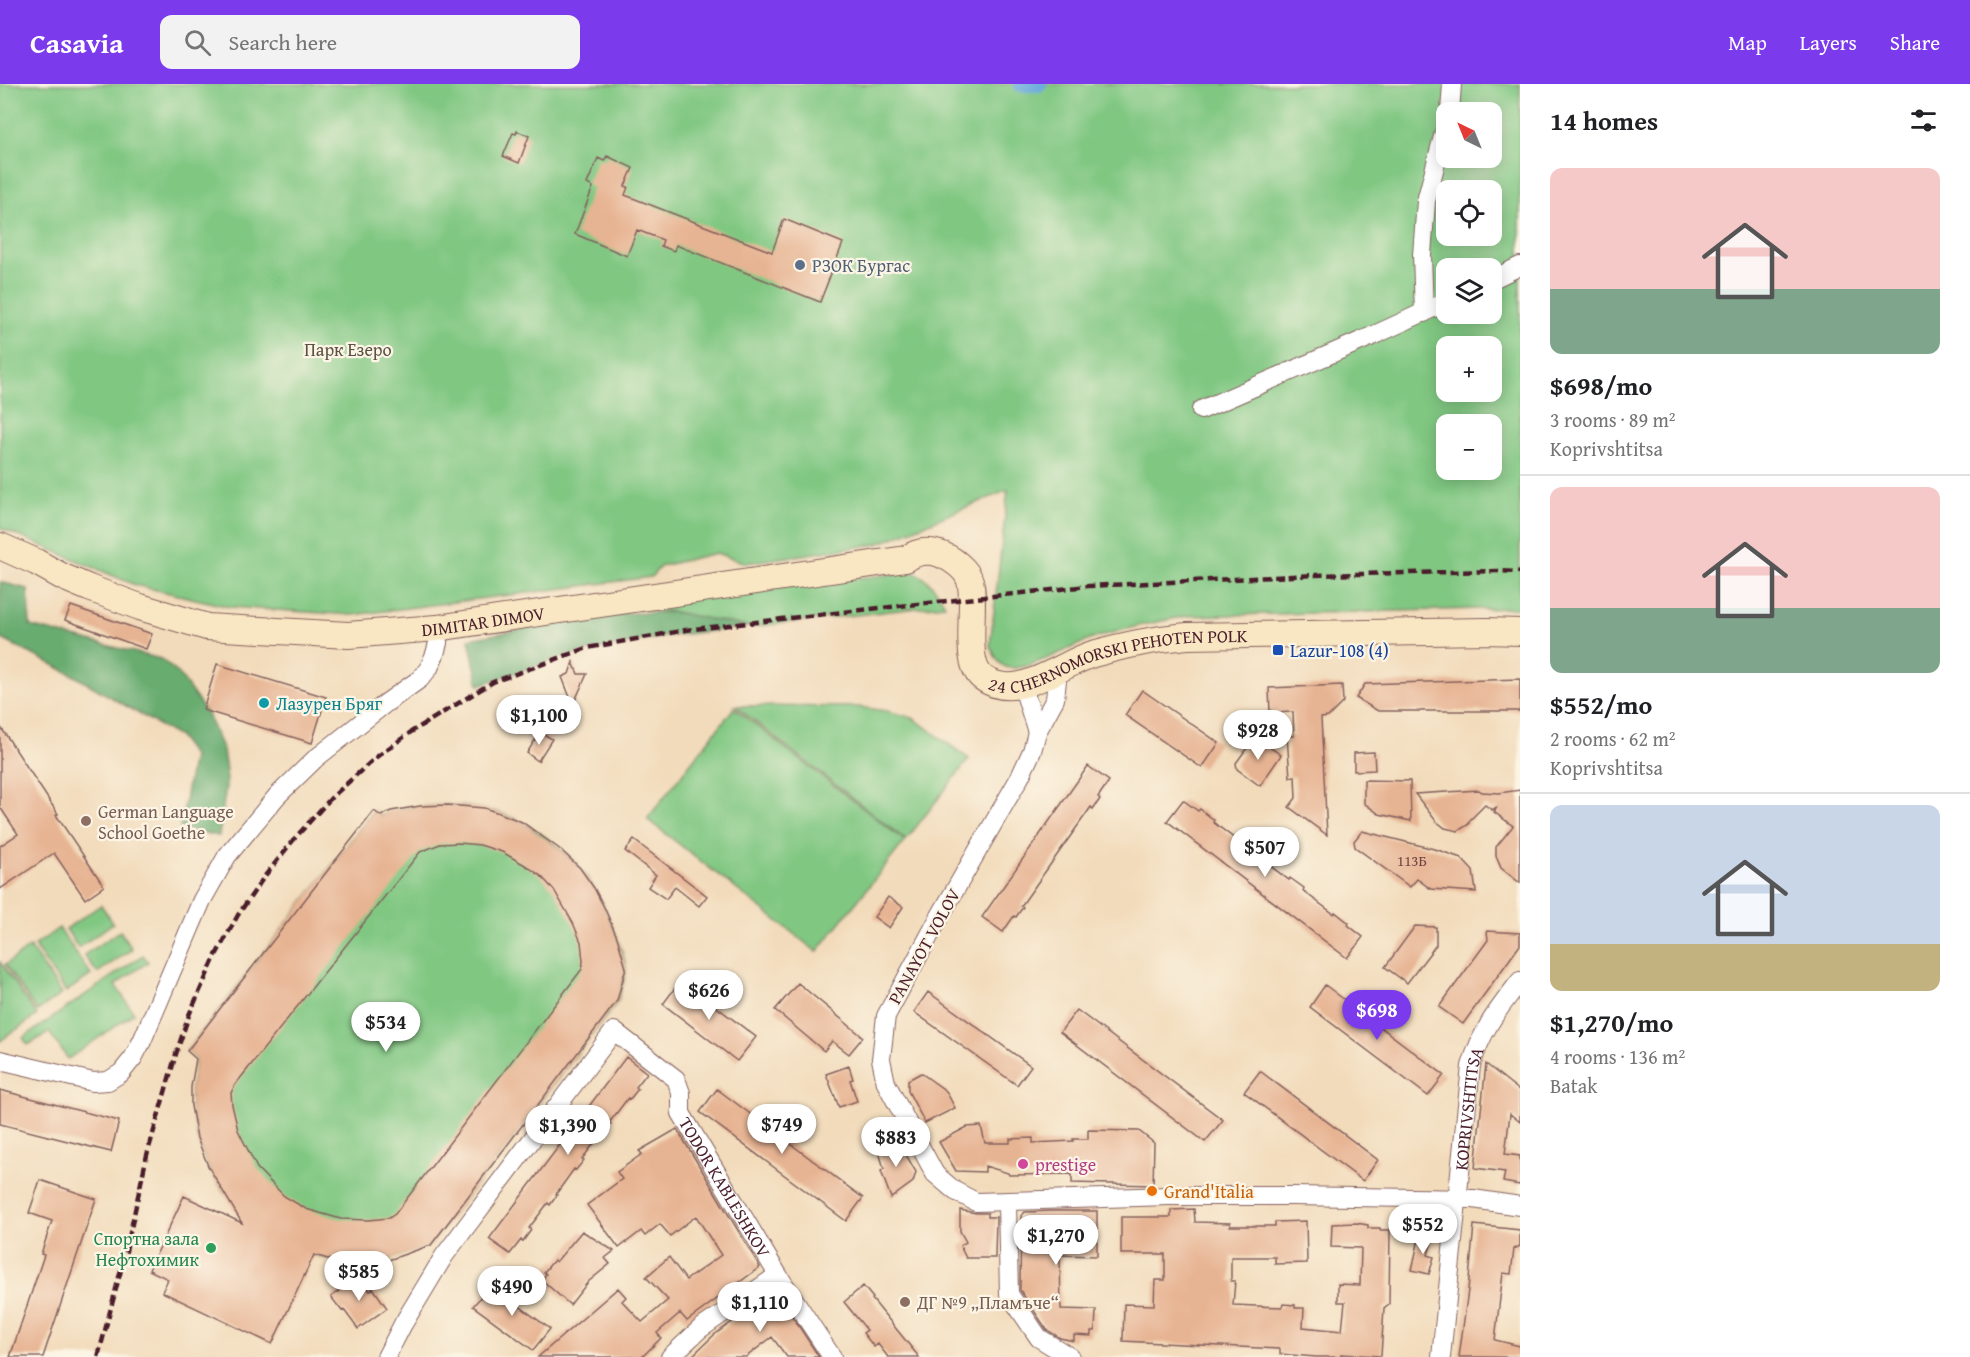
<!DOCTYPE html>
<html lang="en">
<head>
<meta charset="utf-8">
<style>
	:root { --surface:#fff; --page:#f2f2f2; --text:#202124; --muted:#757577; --line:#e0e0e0; --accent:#7c3aed }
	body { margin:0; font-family:"Gentium Book Plus",serif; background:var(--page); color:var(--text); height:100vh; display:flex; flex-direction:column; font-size:22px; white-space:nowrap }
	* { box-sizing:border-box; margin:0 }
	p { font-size:20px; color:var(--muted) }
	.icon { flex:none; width:33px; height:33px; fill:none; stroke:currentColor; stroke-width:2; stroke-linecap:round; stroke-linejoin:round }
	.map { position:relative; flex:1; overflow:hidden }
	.sheet { display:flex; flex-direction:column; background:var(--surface); width:450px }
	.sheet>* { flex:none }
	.needle { width:39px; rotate:317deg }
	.buttons { position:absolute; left:1436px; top:18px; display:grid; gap:12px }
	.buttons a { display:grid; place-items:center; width:66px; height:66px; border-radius:12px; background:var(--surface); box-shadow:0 3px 15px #0003; font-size:30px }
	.price { position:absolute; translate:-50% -51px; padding:0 14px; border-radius:21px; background:#fff; color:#222; font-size:20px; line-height:39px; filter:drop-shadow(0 2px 3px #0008) }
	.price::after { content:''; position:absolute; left:50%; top:36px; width:18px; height:14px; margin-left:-9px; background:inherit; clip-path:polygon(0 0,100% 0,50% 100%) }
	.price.active { background:var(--accent); color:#fff }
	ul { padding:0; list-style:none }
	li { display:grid; align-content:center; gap:12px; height:318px; padding:0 30px }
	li+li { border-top:2px solid var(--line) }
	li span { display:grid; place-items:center; height:186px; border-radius:12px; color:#555 }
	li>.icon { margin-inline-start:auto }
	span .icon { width:108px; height:108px; fill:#fffc; stroke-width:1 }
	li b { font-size:26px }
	h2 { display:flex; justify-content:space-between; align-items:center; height:72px; padding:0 30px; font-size:26px }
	header { display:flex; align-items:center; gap:36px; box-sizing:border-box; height:84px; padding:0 30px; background:var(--accent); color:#fff }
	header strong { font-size:28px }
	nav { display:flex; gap:33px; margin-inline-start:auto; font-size:21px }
	.search { width:420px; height:54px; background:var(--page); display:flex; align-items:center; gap:15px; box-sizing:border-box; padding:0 21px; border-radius:12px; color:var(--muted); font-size:22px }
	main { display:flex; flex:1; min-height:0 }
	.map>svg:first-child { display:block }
</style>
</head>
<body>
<header>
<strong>Casavia</strong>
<div class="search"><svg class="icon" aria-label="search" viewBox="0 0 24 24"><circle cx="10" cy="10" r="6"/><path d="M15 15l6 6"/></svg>Search here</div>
<nav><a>Map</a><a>Layers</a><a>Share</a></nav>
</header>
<main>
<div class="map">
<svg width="1520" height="1273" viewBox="0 0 1520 1273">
	<rect width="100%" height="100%" fill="#fcf5e5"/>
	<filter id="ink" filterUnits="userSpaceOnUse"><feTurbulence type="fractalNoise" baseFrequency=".0167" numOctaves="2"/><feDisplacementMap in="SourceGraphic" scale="12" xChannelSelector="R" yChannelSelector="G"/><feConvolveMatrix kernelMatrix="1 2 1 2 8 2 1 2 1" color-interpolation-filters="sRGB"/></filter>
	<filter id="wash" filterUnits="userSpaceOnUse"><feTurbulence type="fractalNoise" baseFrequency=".008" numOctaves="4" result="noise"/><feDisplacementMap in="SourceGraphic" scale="24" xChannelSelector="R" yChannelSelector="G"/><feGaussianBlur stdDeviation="1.35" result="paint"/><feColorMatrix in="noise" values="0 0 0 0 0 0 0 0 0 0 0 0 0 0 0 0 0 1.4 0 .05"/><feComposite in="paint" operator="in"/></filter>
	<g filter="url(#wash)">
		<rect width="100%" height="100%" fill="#f2dbbb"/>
		<!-- green -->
		<path fill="#80c782" stroke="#657356" stroke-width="1.5" fill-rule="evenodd" d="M0 0H1520V524L1188 532C1154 538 1121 545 1089 556 1071 563 1028 586 1011 584 998 583 995 571 990 562L1008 406 878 460 746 479 716 469 661 482 651 493 353 531 230 523 135 501 0 444ZM1446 28H1491V74H1446ZM1446 106H1491V152H1446ZM1446 184H1491V230H1446ZM1446 262H1491V308H1446ZM1446 340H1491V386H1446Z
			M913 488C931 496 936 505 945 521L749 543 674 528 605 521Z
			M735 622 858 623 887 627 913 634 969 675 906 756Z
			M734 624 905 757 817 868 647 735Z
			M448 721C467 723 485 723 503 730 538 743 575 772 594 804 602 817 608 832 614 846 618 855 626 876 626 886 625 896 620 907 618 917L431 1160 383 1178 331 1176 293 1165 257 1145 224 1109 208 1082 197 1054 191 1021V1003L196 975 187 967 374 727 381 732C402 722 426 722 448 721Z
			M101 821 113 839 78 864 66 845Z
			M59 844 91 891 66 908 34 862Z
			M120 847 132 865 97 889 84 871Z
			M30 863 62 910 37 927 5 881Z
			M143 871 148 878 115 901 134 929 68 975 49 948 28 961 23 954Z
			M0 878 37 931 0 957Z"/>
		<!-- forest -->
		<path fill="#68ac70" stroke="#59664e" stroke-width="1.5" d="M0 498 28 505 30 542 161 575 179 590 206 628 223 666 227 695 219 752 180 744 193 672 179 653 73 591 0 554Z
			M674 528 748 543 668 552 569 571 479 601 469 555 605 530Z"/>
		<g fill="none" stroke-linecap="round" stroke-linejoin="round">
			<!-- canal -->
			<path stroke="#67a8db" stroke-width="16" d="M1021 0H1039"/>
		</g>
		<g id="blocks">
			<!-- building -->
			<path fill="#e7b493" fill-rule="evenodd" d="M517 47 529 52 519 79 503 72 513 49 516 50Z
				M607 72 633 84 625 102 628 103 625 111 772 168 784 135 843 159 820 218 676 161 674 167 661 162 663 156 637 146 627 172 575 150 593 103 587 100 598 74 604 77Z
				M71 522 152 550 146 565 65 536Z
				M573 578 578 590H587L573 621 562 593 569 590Z
				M217 580 326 613 312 659 203 626Z
				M1520 595V627H1378L1356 614 1365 600Z
				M1342 601 1343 618 1328 633 1321 634 1327 751 1289 723 1296 714 1295 692 1290 693 1287 652H1294L1293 628 1270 629 1269 604Z
				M1142 606 1219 659 1202 684 1125 631Z
				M0 642 58 730 56 731 104 802 85 815 54 769 0 805V762L18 750 0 723Z
				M540 648 552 655 538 677 527 669Z
				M1255 653 1281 671 1260 702 1237 685 1236 679Z
				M1374 668 1375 686 1354 687V669Z
				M1088 682 1109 697 1098 713 1100 715 1093 725 1091 723 1021 822 1023 823 1016 833 1014 832 1003 848 982 833Z
				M1364 696 1410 697 1411 737 1379 730 1364 719Z
				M1479 706 1482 708 1499 709 1520 706V799L1501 784 1496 772V763L1513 742 1494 728 1497 723 1492 726 1485 721 1469 737V740L1458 747 1445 744 1436 737 1415 710Z
				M1183 716 1198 727 1200 725 1214 736 1213 738 1243 761 1245 760 1259 770 1257 772 1289 796 1290 794 1304 804 1303 807 1334 830 1335 828 1349 839 1348 841 1363 853 1347 874 1167 737Z
				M448 721 484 724 502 730 522 738 561 766 580 784 594 804 604 823 617 853 626 884 617 917 431 1161 383 1178 331 1176 314 1171 272 1260 162 1208 168 1195 149 1186 184 1112 242 1139 208 1082 197 1054 191 1022V1003L196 975 187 967 374 727 381 732 391 727 420 722ZM459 759 480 761 502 768 525 781 541 792 554 806 573 839 581 858 583 877 582 885 395 1130 389 1134 368 1136 341 1135 306 1125 284 1112 257 1084 238 1046 232 1021 231 1009 235 1001 420 768 440 760Z
				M1362 747 1438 766 1461 774 1473 787 1476 808 1431 805 1417 795 1410 803 1355 763 1354 757Z
				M634 756 707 812 699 822 675 803 666 815 648 803 656 791 625 767Z
				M888 813 903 823 889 844 874 833Z
				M1415 842 1436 843V861L1407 899 1385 883Z
				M1487 847 1520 849V861L1463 940 1439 923 1488 856Z
				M681 896 756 953 737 977 663 920Z
				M798 899 863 953 849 970 832 957 824 967 775 926Z
				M1325 901 1444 991 1428 1012 1310 923Z
				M928 908 1031 982 1017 1001 914 928Z
				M1077 926 1223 1036 1205 1058 1060 948Z
				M626 973 647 989 636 1003 638 1005 630 1015 628 1014 609 1039 611 1040 603 1050 602 1049 582 1075 584 1076 576 1086 574 1085 556 1110 557 1111 550 1121 548 1119 529 1144 531 1146 523 1157 521 1156 510 1170 489 1155Z
				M1486 980 1520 1007V1038L1510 1030 1505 1070 1520 1072V1101L1503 1098 1505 1088 1475 1084Z
				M849 982 853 995 850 996 857 1017 839 1023 826 990Z
				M1260 987 1378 1076 1363 1097 1244 1008Z
				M921 989 946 1007 955 1024 925 1039 908 1007V996Z
				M717 1005 863 1114 846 1137 700 1028Z
				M0 1006 119 1037 111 1068 0 1040Z
				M981 1042 985 1059H1010V1055L1033 1054V1059L1073 1057V1055H1088V1046L1139 1047 1154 1059 1153 1101 1072 1099V1090L1009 1091 1008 1089 985 1082V1088L956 1087 939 1058 967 1043Z
				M677 1045 760 1183 687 1237 680 1229 657 1249 661 1254 642 1273H538L618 1204 626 1213 622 1217 642 1238 668 1216 646 1193 669 1173 686 1196 721 1171 696 1132 670 1152 660 1140 645 1152 641 1147 619 1164 587 1121 622 1095 617 1088 642 1070 639 1067Z
				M898 1057 916 1088 913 1098 891 1114 881 1087 884 1085 878 1064Z
				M40 1096 96 1115 43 1273H10L44 1171 41 1170 52 1137 29 1129Z
				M1194 1125 1195 1138 1230 1139V1142H1275V1138L1306 1137 1307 1179 1275 1180V1173H1231V1197H1235L1233 1221 1282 1223 1283 1220 1295 1221V1224H1304L1303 1243 1342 1247 1345 1218H1338V1200L1360 1201 1361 1164 1331 1163 1332 1140 1356 1139 1368 1141V1144H1380V1146H1390L1389 1220 1384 1224 1381 1272 1341 1270V1273H1316L1280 1270V1265L1123 1257 1124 1220 1154 1221 1155 1196H1165V1170H1121V1133H1171V1126Z
				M960 1126 976 1129H988V1133H996L995 1174H966L960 1162 966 1158 960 1147Z
				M1052 1127H1097V1172L1060 1171 1061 1225 1096 1226 1095 1247H1091V1252L1074 1251V1257L1060 1254 1047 1246 1020 1206 1021 1132 1025 1128Z
				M1474 1141 1520 1146V1162L1514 1165 1511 1190 1503 1189 1495 1256 1520 1262V1273H1459L1468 1206Z
				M582 1147 614 1167 605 1174 610 1180 588 1198 570 1221 542 1196 546 1190 544 1188 554 1176 556 1178Z
				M1420 1150 1433 1154 1428 1171 1434 1173 1429 1190 1412 1186Z
				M359 1192 370 1207 373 1204 387 1224 358 1245 344 1226 342 1227 331 1213Z
				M491 1201 550 1245 533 1266 473 1222Z
				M863 1202 873 1214 872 1215 919 1273H888L878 1260 874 1263 863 1249 867 1246 844 1218Z
				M772 1209H777L819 1273H787L772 1253 746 1273H691L714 1251Z"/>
		</g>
	</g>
	<g filter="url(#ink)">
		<use href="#blocks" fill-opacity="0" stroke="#85615d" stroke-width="1.5"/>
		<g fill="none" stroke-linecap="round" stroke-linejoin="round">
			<defs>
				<g id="street">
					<path d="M1450 28 1452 0"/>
					<path d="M1491 196 1520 182"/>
					<path d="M1424 229 1422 171 1426 117 1446 41"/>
					<path d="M1201 326 1370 253 1446 218"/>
					<path d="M1058 587 1055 615 1037 648 1032 667 1020 693 940 832 886 932 881 975 886 999 935 1090 955 1107 976 1118 1169 1112H1293L1473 1115 1520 1122"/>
					<path d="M1022 600 1037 648"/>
					<path d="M0 976 93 998 108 997 121 989 133 974 142 957 202 816 227 772 277 712 315 675 386 619 420 595 429 584 435 570 438 559 437 544"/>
					<path d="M1007 1118 1009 1210 1039 1254 1070 1273"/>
					<path id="s1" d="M386 1273 403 1240 444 1172 614 947 676 995 681 1009V1029L778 1191 832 1273"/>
					<path d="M670 1273 700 1245 778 1191"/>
					<path id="s2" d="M1441 1273 1471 982C1482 945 1497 927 1520 897"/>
				</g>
				<g id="secondary">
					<path id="s3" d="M0 462 36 478 63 493 89 504 140 523 207 543 348 551 437 544 906 475C917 467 928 466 940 470 951 474 967 485 970 497 977 521 962 579 983 594 1017 619 1060 580 1093 570 1124 561 1154 555 1187 552L1486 547 1520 548"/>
				</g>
			</defs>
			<!-- street casing -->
			<use href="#street" stroke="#85615d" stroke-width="20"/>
			<!-- secondary casing -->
			<use href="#secondary" stroke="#85615d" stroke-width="28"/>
			<!-- street -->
			<use href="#street" stroke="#fff" stroke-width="18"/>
			<!-- secondary -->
			<use href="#secondary" stroke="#f9e7c3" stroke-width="26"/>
			<!-- rail -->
			<path stroke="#4a1f2b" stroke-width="4.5" stroke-dasharray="9 4.5" stroke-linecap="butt" d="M98 1273 126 1167 147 1071 176 970 189 931 215 873 238 831 264 793 295 754 331 714 375 674 411 648 493 598 587 564 686 546 852 527 1089 502 1314 491 1498 487 1520 488"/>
		</g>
	</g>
	<!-- markers -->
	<circle fill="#5c6f8a" stroke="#fcf5e5" stroke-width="2" cx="800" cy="181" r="6"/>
	<rect fill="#1a4fb4" stroke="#fcf5e5" stroke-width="2" x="1272" y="560" width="12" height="12" rx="3"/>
	<circle fill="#0f9aa8" stroke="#fcf5e5" stroke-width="2" cx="264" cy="619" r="6"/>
	<g fill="#8d6e63" stroke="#fcf5e5" stroke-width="2">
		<circle cx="86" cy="737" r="6"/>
		<circle cx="905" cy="1218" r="6"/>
	</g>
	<circle fill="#d1479c" stroke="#fcf5e5" stroke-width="2" cx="1023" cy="1080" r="6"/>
	<circle fill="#e8710a" stroke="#fcf5e5" stroke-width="2" cx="1152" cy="1107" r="6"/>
	<circle fill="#2e9e5b" stroke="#fcf5e5" stroke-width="2" cx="211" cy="1164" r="6"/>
	<g text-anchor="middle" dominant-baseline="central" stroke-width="4.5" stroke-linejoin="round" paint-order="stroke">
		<!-- number labels -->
		<g font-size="15" fill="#714445">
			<text x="1412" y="776">113Б</text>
		</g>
		<!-- service labels -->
		<g font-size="18" fill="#4e5e75" stroke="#fcf5e5" text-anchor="start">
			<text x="812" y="181">РЗОК Бургас</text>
		</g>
		<!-- park labels -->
		<g font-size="18" fill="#5a5145" stroke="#fcf5e5">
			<text x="348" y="265">Парк Езеро</text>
		</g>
		<!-- street labels -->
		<g font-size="18" fill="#4a1f2b" stroke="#fcf5e5">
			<text stroke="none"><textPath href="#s3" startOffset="500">DIMITAR DIMOV</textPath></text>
			<text stroke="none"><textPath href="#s3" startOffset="1246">24 CHERNOMORSKI PEHOTEN POLK</textPath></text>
			<text transform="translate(924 862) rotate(-61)">PANAYOT VOLOV</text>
			<text stroke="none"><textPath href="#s2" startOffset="250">KOPRIVSHTITSA</textPath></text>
			<text stroke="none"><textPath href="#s1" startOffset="598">TODOR KABLESHKOV</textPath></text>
		</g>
		<!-- transit labels -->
		<g font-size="18" fill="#164399" stroke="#fcf5e5" text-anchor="start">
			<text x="1290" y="566">Lazur-108 (4)</text>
		</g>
		<!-- culture labels -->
		<g font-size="18" fill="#0d838f" stroke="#fcf5e5" text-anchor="start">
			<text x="276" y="619">Лазурен Бряг</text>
		</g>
		<!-- education labels -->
		<g font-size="18" fill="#785e54" stroke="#fcf5e5" text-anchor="start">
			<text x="98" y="727">German Language<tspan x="98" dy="21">School Goethe</tspan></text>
			<text x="917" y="1218">ДГ №9 „Пламъче“</text>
		</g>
		<!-- hotel labels -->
		<g font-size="18" fill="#b23c85" stroke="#fcf5e5" text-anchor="start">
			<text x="1035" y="1080">prestige</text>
		</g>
		<!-- food labels -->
		<g font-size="18" fill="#c56008" stroke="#fcf5e5" text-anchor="start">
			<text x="1164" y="1107">Grand'Italia</text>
		</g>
		<!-- leisure labels -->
		<g font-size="18" fill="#27864d" stroke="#fcf5e5" text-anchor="end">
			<text x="199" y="1154">Спортна зала<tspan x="199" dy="21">Нефтохимик</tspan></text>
		</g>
	</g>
</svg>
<div class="buttons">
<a><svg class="needle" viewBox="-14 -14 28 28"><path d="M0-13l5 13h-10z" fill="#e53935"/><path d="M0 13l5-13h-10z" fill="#757577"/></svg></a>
<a><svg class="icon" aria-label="locate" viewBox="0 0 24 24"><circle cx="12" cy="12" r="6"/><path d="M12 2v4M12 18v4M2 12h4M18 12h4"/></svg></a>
<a><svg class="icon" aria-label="layers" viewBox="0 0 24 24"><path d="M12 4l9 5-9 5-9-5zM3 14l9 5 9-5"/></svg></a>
<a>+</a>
<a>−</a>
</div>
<b class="price" style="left:539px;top:662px">$1,100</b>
<b class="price" style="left:1258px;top:677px">$928</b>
<b class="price" style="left:1265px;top:794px">$507</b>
<b class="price" style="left:709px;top:937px">$626</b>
<b class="price active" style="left:1377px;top:957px">$698</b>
<b class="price" style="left:386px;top:969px">$534</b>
<b class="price" style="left:782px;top:1071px">$749</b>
<b class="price" style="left:568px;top:1072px">$1,390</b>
<b class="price" style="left:896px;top:1084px">$883</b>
<b class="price" style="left:1423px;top:1171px">$552</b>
<b class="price" style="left:1056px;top:1182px">$1,270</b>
<b class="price" style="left:359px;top:1218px">$585</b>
<b class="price" style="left:512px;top:1233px">$490</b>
<b class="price" style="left:760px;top:1249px">$1,110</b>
</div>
<section class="sheet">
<h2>14 homes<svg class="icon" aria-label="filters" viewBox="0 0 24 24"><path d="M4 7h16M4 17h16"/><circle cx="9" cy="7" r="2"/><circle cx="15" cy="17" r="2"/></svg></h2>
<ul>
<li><span style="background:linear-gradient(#f6c9c9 65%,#7fa58c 0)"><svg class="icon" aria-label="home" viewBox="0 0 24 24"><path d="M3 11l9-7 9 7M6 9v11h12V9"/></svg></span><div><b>$698/mo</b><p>3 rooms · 89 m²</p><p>Koprivshtitsa</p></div></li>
<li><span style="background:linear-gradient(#f6c9c9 65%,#7fa58c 0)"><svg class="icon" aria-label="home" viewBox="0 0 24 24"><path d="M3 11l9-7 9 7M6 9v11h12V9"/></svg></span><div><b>$552/mo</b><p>2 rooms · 62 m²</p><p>Koprivshtitsa</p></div></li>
<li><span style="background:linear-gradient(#c9d6e8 75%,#c2b280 0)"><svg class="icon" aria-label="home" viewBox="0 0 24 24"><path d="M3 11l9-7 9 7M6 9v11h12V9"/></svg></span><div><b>$1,270/mo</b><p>4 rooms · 136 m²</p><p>Batak</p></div></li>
</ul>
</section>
</main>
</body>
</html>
